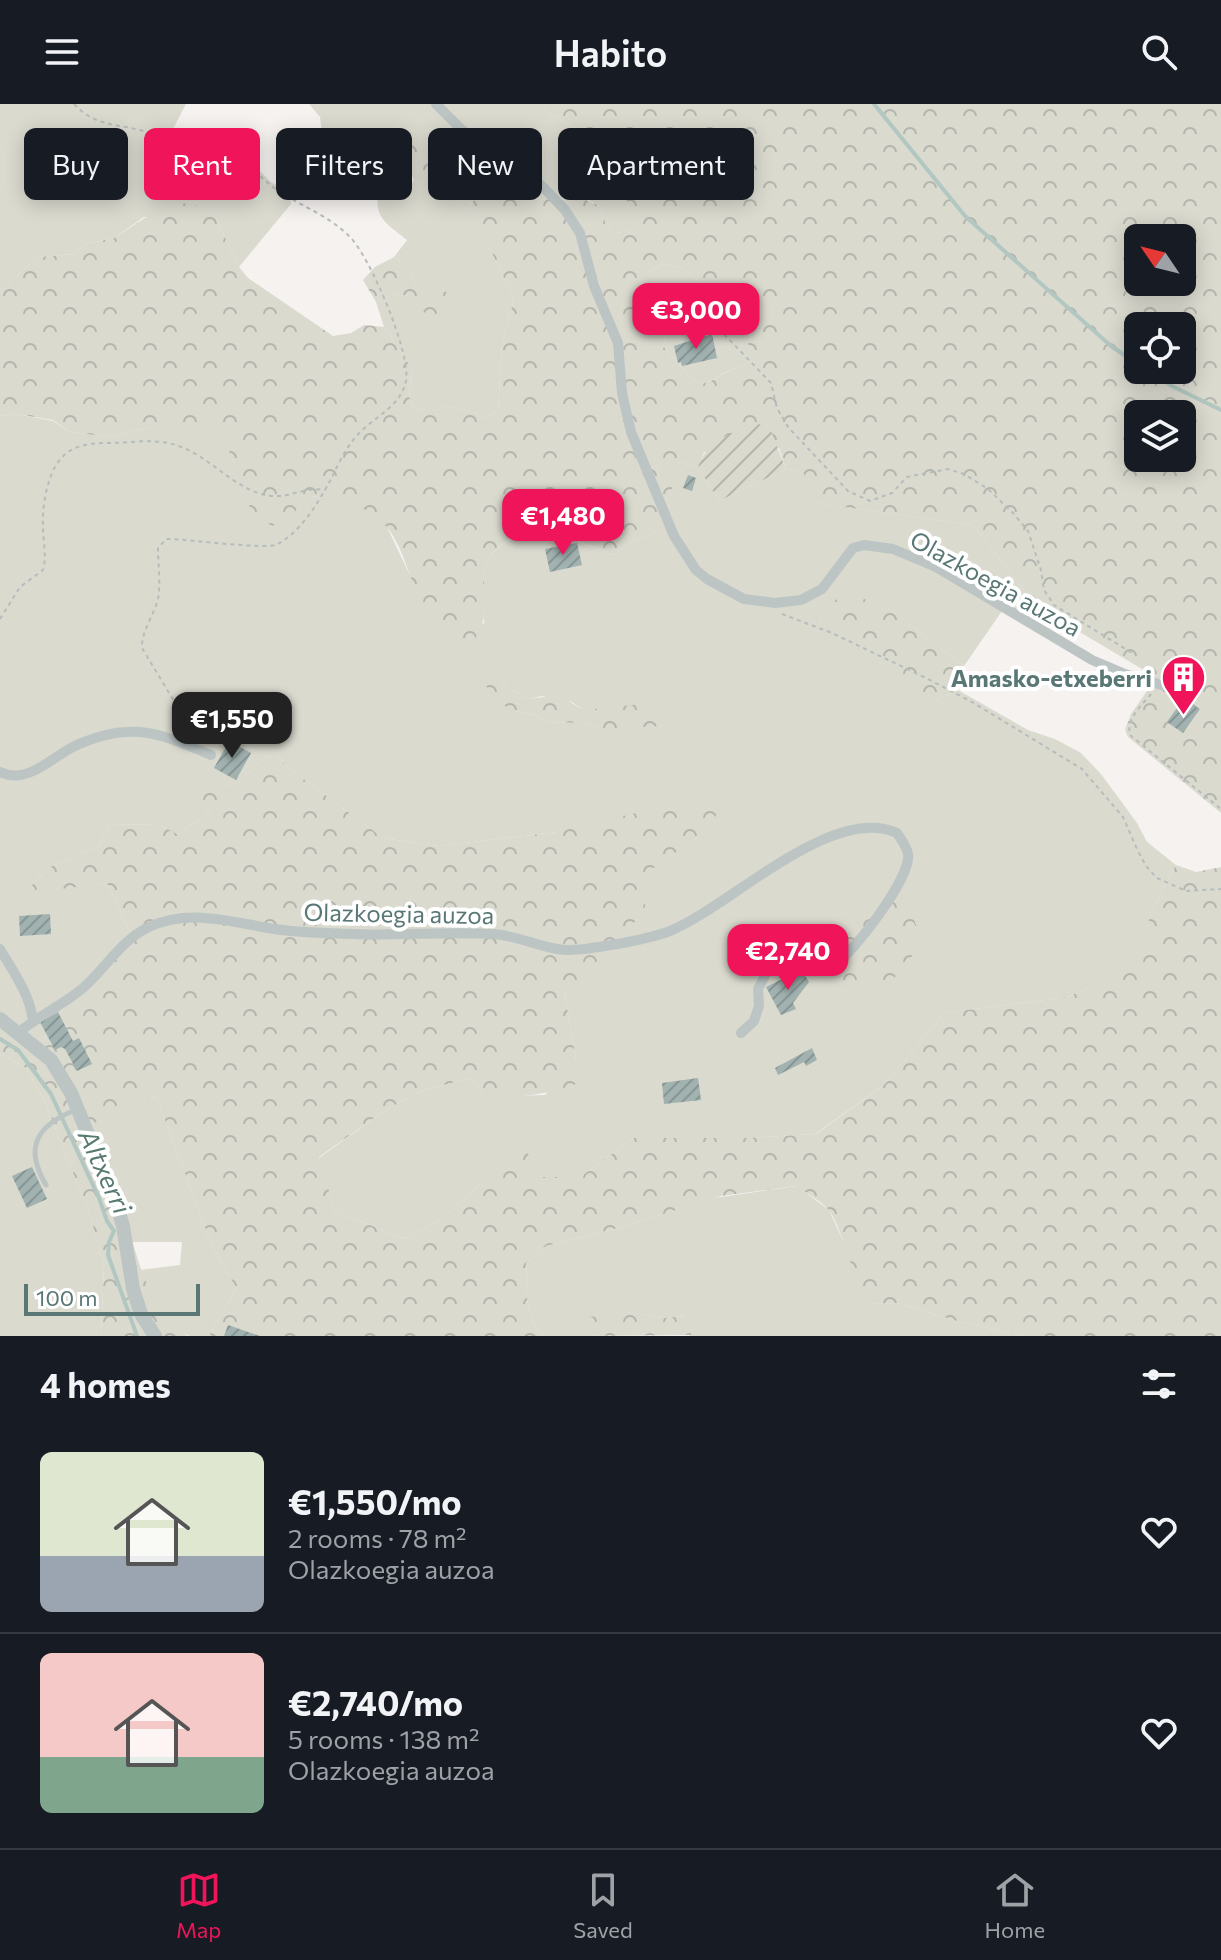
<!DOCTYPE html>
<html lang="en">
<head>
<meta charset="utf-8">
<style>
	:root { --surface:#171b24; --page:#242831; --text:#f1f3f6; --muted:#9ea1a6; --line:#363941; --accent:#f0145a }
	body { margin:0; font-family:Commissioner,sans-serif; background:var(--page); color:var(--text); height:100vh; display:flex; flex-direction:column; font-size:30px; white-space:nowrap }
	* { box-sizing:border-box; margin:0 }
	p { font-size:26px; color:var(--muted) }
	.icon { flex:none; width:44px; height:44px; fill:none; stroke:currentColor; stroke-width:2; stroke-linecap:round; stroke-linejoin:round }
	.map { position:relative; height:1232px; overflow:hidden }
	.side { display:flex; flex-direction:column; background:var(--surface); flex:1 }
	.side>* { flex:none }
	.guide { position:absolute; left:24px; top:24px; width:800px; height:72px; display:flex; gap:16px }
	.needle { width:52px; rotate:305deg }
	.controls { position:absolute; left:1124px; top:120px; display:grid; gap:16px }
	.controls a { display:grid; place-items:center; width:72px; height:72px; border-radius:12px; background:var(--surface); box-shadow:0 4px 20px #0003; font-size:40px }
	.scale { position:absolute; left:24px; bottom:20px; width:176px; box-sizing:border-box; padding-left:8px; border:4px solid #597875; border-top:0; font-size:22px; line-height:28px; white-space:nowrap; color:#597875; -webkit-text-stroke:6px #fff; paint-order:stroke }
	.price { position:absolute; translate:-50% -68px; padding:0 18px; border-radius:16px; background:var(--accent); color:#fff; font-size:26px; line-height:52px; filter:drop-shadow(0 2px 4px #0008) }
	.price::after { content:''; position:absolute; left:50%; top:48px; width:24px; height:18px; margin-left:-12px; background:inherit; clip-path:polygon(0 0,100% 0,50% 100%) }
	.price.active { background:#222; color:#fff }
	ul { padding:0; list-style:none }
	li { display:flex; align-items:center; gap:24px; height:200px; padding:0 40px }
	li+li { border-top:2px solid var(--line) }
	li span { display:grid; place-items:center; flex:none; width:224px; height:160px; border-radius:12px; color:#555 }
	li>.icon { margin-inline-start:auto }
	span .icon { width:96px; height:96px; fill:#fffc; stroke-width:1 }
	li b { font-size:34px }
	h2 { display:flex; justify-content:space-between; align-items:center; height:96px; padding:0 40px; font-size:34px }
	.tag { padding:0 28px; border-radius:12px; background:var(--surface); box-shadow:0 4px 20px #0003; font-size:28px; line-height:72px }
	.tag.active { background:var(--accent); color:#fff }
	header { display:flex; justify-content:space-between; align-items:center; height:104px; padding:0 40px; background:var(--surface); font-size:36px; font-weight:600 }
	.tab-bar { display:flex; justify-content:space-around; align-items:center; height:112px; border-top:2px solid var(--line); background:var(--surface); font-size:22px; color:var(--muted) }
	.tab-bar a { display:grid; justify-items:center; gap:4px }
	.tab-bar .active { color:var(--accent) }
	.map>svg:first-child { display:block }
</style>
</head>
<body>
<header><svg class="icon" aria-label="menu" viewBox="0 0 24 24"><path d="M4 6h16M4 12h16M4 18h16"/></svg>Habito<svg class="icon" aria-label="search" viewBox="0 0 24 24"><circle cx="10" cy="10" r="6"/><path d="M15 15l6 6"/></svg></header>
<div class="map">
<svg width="1221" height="1232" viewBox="0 0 1221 1232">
	<defs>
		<pattern id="forest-crowns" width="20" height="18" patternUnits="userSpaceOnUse" patternTransform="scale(2)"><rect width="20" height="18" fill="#dadacf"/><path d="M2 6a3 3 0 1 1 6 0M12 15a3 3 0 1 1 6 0" fill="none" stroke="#b4b6ad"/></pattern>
		<pattern id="garden-furrows" width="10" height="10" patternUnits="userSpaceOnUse" patternTransform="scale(2)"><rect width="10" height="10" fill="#dadacf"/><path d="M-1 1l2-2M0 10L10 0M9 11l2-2" fill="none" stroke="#b4b6ad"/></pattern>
		<pattern id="building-hatch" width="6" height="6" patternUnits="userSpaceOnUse" patternTransform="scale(2)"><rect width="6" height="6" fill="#a1b2b0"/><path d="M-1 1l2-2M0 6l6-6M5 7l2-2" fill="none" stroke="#869694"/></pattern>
	</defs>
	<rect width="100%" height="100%" fill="#f5f2f0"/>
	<!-- grass -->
	<path fill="#dadacf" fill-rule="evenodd" d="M0 0H186L172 27 205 29 230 37 272 79 291 88V100L239 163 213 108 144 113 114 134 84 140 76 150 38 153 0 187Z
		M309 0H543L547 8 589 31 619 52C620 72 629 87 627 106L638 114 642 123 614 130 606 120 600 102 530 65 534 82 532 92 504 78 473 97 467 107 443 78 433 51 405 33 398 41 379 37 376 55 366 60 341 45 322 28 320 13Z
		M414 76 426 87 439 85 488 141 514 195 502 239 498 306 487 313C476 310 462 303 450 303 444 302 438 306 432 307 402 309 409 285 413 266L384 223 376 198 391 190 410 192 439 185 432 180H416L411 167 394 153 407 136C389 121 374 115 378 89L393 84 405 93Z
		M664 160 682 164 735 207 755 254C746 261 741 262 731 266 718 270 717 277 700 280L690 273 663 242 668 224 651 204 639 202 635 184 647 168Z
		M16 310 53 317 70 328 111 333 150 323H207L222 332 236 362 286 416 310 392 342 396 365 404 386 421 416 484 484 520C485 504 482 486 484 471 485 459 493 446 503 440 538 416 577 438 614 451L634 436 661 426 660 375 656 365 661 358H676L698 363 719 397 786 365 804 370 817 399 973 421 1036 502 1002 507 964 562 891 506 931 599 958 586 1028 626 1055 635 1081 649 1101 670 1137 719 1147 738 1176 761 1151 808 1137 864 1067 893 944 909 885 980 815 1030 745 1034H634L580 1073H541L527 1049 476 1084 442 1115 405 1135 335 1107 319 1054 387 1005 424 986 471 974 486 993 545 991 576 956 564 885 645 803 644 770 698 733 557 728 438 742 383 734 285 661 274 645 238 679 194 690 211 708 177 730 160 721 109 720 99 742 50 763 24 789 107 779 131 830 78 882 43 937 0 916V312ZM496 569 506 583 529 595 542 592 572 598 584 606 612 605 600 625 584 619 547 618 536 611 515 607Z
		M0 950 26 964 45 998 89 1109 104 1160 101 1232H0Z
		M156 992 210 1137 236 1184 209 1232C203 1232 195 1232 190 1232 171 1228 145 1183 140 1166L180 1161 182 1138H132L91 1020Z
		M797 1082 829 1106 872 1200 897 1199 957 1217 1024 1232H690L686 1212 663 1214 628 1208 581 1232H543C524 1213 527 1185 526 1159L546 1142 622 1123 714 1094Z"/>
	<!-- forest -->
	<path fill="url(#forest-crowns)" fill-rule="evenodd" d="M543 0H1221V709L1128 633 1125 626 1131 610 1147 587 1141 580 1152 571 1036 502 973 421 816 399 804 370 786 365 779 344 704 348 698 363 676 358H661L656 365 660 375 673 381 661 426 634 436 614 451C576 437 539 415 501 441 492 447 484 462 484 473 483 502 490 511 473 538 464 539 456 540 448 537 417 524 411 447 384 420 364 399 338 396 311 392L286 416 272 422 251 407 236 362 222 333 207 323H150L111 333 70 328 53 316 16 310 0 312V187L38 153 76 150 84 140 114 134 171 97 199 102 213 108 239 163 248 174 333 232 351 229 364 221 384 223 413 266C409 285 402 309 432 307 438 306 444 302 450 303 462 303 476 310 487 313L498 306 502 239 514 195 488 141 439 86 426 87 414 76 398 41 405 33H419L433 51 443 78 467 107 473 97 504 78 517 81 532 91 534 82 530 64 537 63 586 96 600 102 606 120 614 130 641 123 638 114 627 107C629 87 620 72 619 52L589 31 547 8ZM1138 134H1182V178H1138ZM664 160 682 164 735 207 754 254C746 261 741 262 731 266 718 271 717 277 700 280L690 273 663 242 668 224 661 203 639 202 636 184 647 168ZM1138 222H1182V266H1138ZM1138 310H1182V354H1138Z
		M394 153 411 167 416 180 427 175 439 185 448 189 442 210H429L417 206 410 192 391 190 376 198 363 176 375 163Z
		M845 487 891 506 964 562 956 577 958 586 931 599 816 514Z
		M489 567 496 569 506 583 529 595 558 591 584 606 642 600 653 601 666 613 662 622 600 625 584 619 547 618 536 611 515 607 499 599 483 578 485 571Z
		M274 645 285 661 383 734 438 742 557 728 686 697 720 707 698 733 645 770V803L594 876 564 885 576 956V980C545 991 519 994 486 993L471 974 424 986 387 1005 319 1053 335 1107 405 1135 442 1115 476 1084 527 1048 541 1073H580L634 1034H745L816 1030 885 980 944 909 1067 893 1136 864 1151 808 1176 761 1196 768 1221 763V1232H1024L957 1217 897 1199 872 1200C854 1184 846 1134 831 1109 824 1098 807 1090 796 1082L721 1092 622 1123 546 1142 526 1159C527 1185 524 1213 543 1232H209L236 1184 210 1137 156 992 92 1020C102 1049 114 1079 123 1108 141 1159 142 1195 187 1232H101L104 1160 89 1109 45 998 26 964 0 950V916L43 937 78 882 131 830 107 779 23 790 50 763 99 742 109 720 160 721 177 730 211 708 193 690 238 679Z
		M889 778 908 797 922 840 890 879 846 893 824 876 809 869 797 846 814 828 840 837 861 817Z
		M628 1208 663 1214 687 1212 691 1231 581 1232 587 1227 589 1213Z"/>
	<!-- garden -->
	<path fill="url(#garden-furrows)" d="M759 320 770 325 786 365 719 397 698 363C709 332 731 331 759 320Z"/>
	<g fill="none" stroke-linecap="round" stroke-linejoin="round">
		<!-- stream -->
		<path stroke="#b2c7c1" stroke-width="4" d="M874 0 965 112 1111 242 1138 260
			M1148 266 1172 282 1221 306
			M0 935 18 946 51 990 99 1094 107 1117 114 1127 109 1138 108 1151 137 1232"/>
	</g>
	<!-- building -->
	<path fill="url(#building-hatch)" d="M605 61 616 83 595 94 584 73Z
		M712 230 717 254 682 262 681 258 678 259 674 242Z
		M688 371 696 374 692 387 683 384Z
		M577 439 582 461 550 468 545 445Z
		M1184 594 1200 605 1183 629 1167 618Z
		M229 637 251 649 236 676 214 664Z
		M50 810 51 830 20 832 19 812Z
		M797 868 798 871 803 868 809 878 793 899 796 905 781 911 766 883Z
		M58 908 73 937 79 934 92 960 77 967 65 945 61 943 55 946 40 918Z
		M812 944 817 956 806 962 804 958 778 971 775 964Z
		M698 974 701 996 664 1000 662 979Z
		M32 1063 47 1095 27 1104 12 1072Z
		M228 1221 260 1232H224Z"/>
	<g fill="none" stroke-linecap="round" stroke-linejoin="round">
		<!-- path -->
		<path stroke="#b6bdbc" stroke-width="2" stroke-dasharray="4 4" stroke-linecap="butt" d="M74 0C95 22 112 19 140 26 150 29 159 34 169 35 185 37 202 32 217 36 240 43 250 65 268 79 292 99 326 109 349 132 370 152 411 249 406 277 400 305 370 314 354 335 344 347 337 363 330 377 318 399 299 431 275 441 264 445 190 436 172 435H166L158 444C158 461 161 478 158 495 154 511 141 528 142 544L195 632
			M702 221 723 229 771 279 777 304 788 323 848 387 870 397 892 389 907 373 948 365 964 370 988 385 1013 409 1028 427 1041 466 1044 486 1054 501 1132 549
			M782 510 832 529 926 574 972 598 1082 665 1123 713 1137 745 1146 762 1157 774 1186 787 1221 785
			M0 515 20 483 43 466C47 452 43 437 43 423 42 405 46 379 55 363 67 342 85 339 107 339 127 339 149 335 168 339 205 346 230 383 265 391 287 396 304 382 325 386
			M1151 590C1141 602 1126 615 1130 631L1221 705"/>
		<!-- service -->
		<path stroke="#bcc5c4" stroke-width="5" d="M46 1081C24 1044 36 1022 75 1006"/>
		<!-- minor -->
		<path stroke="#bcc5c4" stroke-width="10" d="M436 0 462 26 521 64 544 84 565 106 580 129 594 182 618 239 622 289 631 328 674 432 696 466 707 475 744 495 775 499 801 496 822 485 853 444 864 441 893 445 936 463 1092 556 1125 570 1185 588
			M0 668C29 682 54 650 79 640 94 634 111 628 127 628 157 626 184 640 211 651
			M0 845C13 867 31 892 33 918
			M18 929C38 912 63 901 83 884 106 864 121 836 149 823 188 805 229 817 268 824 296 829 325 829 353 830 399 832 446 827 492 830 515 831 534 841 557 845 574 848 599 843 617 840 634 837 654 833 670 827 728 804 832 699 897 729 901 735 907 743 908 750 912 772 854 849 834 861 815 872 794 853 769 864L758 885 759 902 754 917 741 929"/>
		<!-- tertiary -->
		<path stroke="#bcc5c4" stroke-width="14" d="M0 915 51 956 71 989 115 1096 123 1122 133 1185 141 1210 155 1232"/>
	</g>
	<!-- icons -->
	<defs>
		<symbol id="building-pin" viewBox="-11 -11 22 30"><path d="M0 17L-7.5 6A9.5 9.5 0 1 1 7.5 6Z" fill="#f0145a" stroke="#fff"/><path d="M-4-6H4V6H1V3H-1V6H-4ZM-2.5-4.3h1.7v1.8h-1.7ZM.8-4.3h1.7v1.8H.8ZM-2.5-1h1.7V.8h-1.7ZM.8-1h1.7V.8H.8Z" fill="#fff"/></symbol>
	</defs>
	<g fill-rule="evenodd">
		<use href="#building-pin" x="1158" y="548" width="51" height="69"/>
	</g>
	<g text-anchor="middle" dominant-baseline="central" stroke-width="8" stroke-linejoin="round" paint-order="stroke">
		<!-- street labels -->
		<g font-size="24" fill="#597875" stroke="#fff">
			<text transform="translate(996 479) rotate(29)">Olazkoegia auzoa</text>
			<text transform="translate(399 809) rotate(1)">Olazkoegia auzoa</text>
		</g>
		<!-- poi labels -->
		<g font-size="24" font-weight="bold" fill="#597875" stroke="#fff" text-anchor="end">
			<text x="1152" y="573">Amasko-etxeberri</text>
		</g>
		<!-- water labels -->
		<g font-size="26" font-style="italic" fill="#587a70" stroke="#fff">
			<text transform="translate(106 1067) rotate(65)">Altxerri</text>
		</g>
	</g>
</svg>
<div class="controls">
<a><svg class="needle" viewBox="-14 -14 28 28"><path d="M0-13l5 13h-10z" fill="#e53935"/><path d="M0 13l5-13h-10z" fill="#9ea1a6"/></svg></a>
<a><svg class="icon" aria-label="locate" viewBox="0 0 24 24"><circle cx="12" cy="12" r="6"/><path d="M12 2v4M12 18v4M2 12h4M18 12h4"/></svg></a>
<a><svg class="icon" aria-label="layers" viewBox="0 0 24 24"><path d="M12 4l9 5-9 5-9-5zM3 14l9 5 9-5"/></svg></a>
</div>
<div class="scale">100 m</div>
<b class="price" style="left:696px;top:247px">€3,000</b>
<b class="price" style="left:563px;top:453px">€1,480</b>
<b class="price active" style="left:232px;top:656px">€1,550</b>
<b class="price" style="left:788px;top:888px">€2,740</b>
<div class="guide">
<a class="tag">Buy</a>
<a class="tag active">Rent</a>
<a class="tag">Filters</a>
<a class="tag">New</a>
<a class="tag">Apartment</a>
</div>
</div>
<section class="side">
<h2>4 homes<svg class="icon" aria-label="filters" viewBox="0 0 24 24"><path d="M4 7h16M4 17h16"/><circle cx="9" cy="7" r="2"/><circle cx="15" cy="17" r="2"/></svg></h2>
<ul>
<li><span style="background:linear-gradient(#dfe7d0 65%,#9aa5b1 0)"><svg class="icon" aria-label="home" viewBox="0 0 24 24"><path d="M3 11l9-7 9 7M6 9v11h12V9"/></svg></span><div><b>€1,550/mo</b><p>2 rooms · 78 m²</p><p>Olazkoegia auzoa</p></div><svg class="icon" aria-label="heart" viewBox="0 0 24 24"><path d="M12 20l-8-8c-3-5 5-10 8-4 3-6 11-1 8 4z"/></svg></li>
<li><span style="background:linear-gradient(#f6c9c9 65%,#7fa58c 0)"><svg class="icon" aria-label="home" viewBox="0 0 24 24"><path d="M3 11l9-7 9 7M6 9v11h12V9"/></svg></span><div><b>€2,740/mo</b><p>5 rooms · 138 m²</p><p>Olazkoegia auzoa</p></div><svg class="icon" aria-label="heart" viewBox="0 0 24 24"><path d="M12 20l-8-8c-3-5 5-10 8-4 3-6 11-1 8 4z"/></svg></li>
</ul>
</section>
<nav class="tab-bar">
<a class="active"><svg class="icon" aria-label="map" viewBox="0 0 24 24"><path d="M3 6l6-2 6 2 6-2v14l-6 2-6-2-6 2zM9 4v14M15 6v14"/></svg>Map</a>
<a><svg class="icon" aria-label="saved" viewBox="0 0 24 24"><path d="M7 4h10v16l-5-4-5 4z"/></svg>Saved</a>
<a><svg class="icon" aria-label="home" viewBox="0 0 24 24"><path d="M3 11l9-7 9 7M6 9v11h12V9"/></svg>Home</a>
</nav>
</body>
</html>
